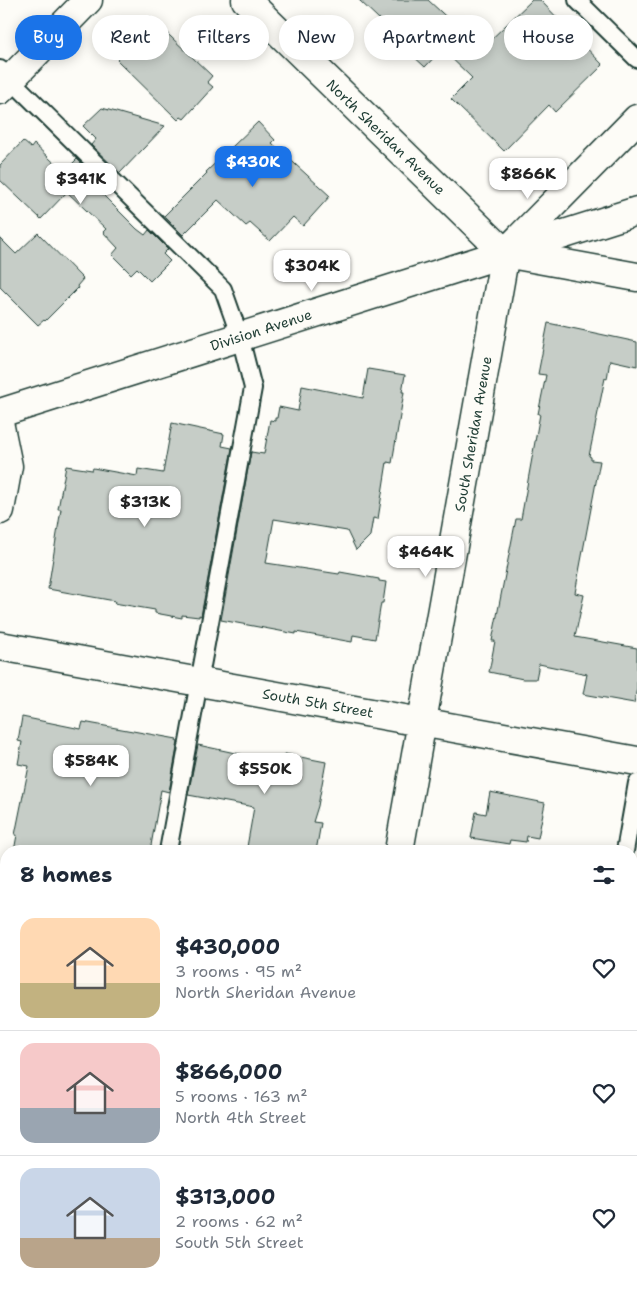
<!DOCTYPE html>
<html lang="en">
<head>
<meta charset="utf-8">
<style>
	:root { --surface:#fff; --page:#f2f2f3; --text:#1f2937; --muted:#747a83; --line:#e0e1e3; --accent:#1a73e8 }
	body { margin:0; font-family:"Shantell Sans",sans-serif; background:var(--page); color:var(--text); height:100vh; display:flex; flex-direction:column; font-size:19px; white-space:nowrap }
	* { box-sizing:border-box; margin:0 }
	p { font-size:16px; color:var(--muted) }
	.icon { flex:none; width:28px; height:28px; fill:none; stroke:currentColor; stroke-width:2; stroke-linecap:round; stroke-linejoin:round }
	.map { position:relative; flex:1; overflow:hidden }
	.sheet { position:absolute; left:0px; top:845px; width:638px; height:445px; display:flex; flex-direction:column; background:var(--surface); border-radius:20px 20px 0 0; box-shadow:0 2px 12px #0003 }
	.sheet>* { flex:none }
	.hud { position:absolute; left:15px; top:15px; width:608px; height:45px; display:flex; gap:10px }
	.price { position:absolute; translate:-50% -42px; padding:0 11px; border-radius:10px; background:#fff; color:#222; font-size:16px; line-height:32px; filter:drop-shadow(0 1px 2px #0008) }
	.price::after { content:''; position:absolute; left:50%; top:30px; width:15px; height:11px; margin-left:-8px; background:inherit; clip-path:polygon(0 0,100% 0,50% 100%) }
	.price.on { background:var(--accent); color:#fff }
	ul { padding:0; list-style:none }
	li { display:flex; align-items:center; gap:15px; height:125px; padding:0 20px }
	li+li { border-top:1px solid var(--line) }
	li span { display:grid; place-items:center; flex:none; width:140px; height:100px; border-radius:15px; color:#555 }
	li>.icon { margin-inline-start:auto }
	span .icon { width:60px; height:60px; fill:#fffc; stroke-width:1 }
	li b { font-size:21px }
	h2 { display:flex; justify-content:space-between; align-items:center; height:60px; padding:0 20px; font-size:21px }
	.tag { padding:0 18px; border-radius:22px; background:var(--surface); box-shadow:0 2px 12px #0003; font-size:18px; line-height:45px }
	.tag.on { background:var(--accent); color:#fff }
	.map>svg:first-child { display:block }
</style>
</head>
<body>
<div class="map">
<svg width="637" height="1290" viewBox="0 0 637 1290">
	<rect width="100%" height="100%" fill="#fdfcf7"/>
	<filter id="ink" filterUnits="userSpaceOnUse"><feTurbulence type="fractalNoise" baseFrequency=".02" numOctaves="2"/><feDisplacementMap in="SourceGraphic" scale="10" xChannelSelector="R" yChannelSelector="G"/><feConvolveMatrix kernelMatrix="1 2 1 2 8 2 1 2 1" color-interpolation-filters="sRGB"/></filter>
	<g filter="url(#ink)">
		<!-- built -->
		<path fill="#eceee9" d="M0 884 6 885V1081L0 1079Z"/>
		<!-- building -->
		<path fill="#c6cdc7" stroke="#1f3d34" d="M359 0H428L481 49 532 0H540L603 65 555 112 549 105 504 151 451 99 472 78 442 49 425 67 397 41 400 39Z
			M150 17 212 76 207 82 213 87 184 119 181 117 178 120 117 60 129 48 124 43Z
			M102 108 165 126 120 173 91 145 96 139 83 126Z
			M258 122 275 140 272 143 330 196 303 226 293 217 270 241 250 223 246 226 218 200 183 235 164 216 207 173 206 172Z
			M23 141 31 148 34 144 64 172 77 159 106 187 101 193 137 229 145 235 149 230 168 249 163 254 170 261 150 281 137 268 131 274 112 255 118 248 103 232 106 229 67 192 41 219 0 180V165Z
			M38 233 83 279 77 286 78 288 45 321 44 320 38 325 0 287V238L16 254Z
			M548 323 637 342V366L610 360 607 379 605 378 589 456 591 457V460L600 461 575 593 584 595 575 637 637 648V688L634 703 583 694 587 674 539 664 536 679H523L489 672 495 641H492L516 519H521L540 414H538L546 375 538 374Z
			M368 369 405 375 402 392H404L392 463 387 462 378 519 373 518 370 536 356 550 347 531 274 519 266 563 339 574 340 572 379 579V581L386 582 383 603H381L375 639 353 635 352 642 296 632V634L221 620 251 452 264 454 270 420 275 421V418H277L279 407 298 411 302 386 363 398Z
			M172 423 224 434 222 446 232 448 201 616 199 615V617L182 615V618L155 613V610L114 603 115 601 48 589 61 509H58L66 466 92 470 93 468 137 476 138 469 163 473Z
			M22 717 81 729 83 722 177 739 176 741 178 742 169 792 161 790 150 851H14L17 835H15L29 766 18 764 22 742 18 741Z
			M198 745 277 762V760L283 761 285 754 326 762 318 806 313 822 321 823 316 851H266L247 847 254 807 188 795Z
			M490 792 545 803 538 838 527 836 526 842 510 840 509 844 471 838 476 812 486 814Z"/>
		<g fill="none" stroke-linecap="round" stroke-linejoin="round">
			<defs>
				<path id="service" d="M577 0 637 59
					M0 69 223 289 240 337 253 388 168 851
					M625 851 637 783
					M88 1290 89 1284
					M544 1290 546 1284"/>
				<path id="minor" d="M246 0 505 253
					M0 90 88 0
					M505 253 637 119
					M505 253 637 277
					M0 427 8 466 0 510
					M0 646 637 761
					M399 851 505 253
					M320 1290 321 1284"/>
				<path id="secondary" d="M0 413 637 211"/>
				<path id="primary" d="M0 1128 6 1129
					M631 1241 637 1242"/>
			</defs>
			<!-- service casing -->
			<use href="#service" stroke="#1f3d34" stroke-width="20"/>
			<!-- minor casing -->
			<use href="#minor" stroke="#1f3d34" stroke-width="31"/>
			<!-- secondary casing -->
			<use href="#secondary" stroke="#1f3d34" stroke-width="31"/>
			<!-- primary casing -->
			<use href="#primary" stroke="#1f3d34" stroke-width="31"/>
			<!-- service -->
			<use href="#service" stroke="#fdfcf7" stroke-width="16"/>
			<!-- minor -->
			<use href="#minor" stroke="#fdfcf7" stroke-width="28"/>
			<!-- secondary -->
			<use href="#secondary" stroke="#fdfcf7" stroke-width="28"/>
			<!-- primary -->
			<use href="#primary" stroke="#fdfcf7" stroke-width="28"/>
		</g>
	</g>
	<g text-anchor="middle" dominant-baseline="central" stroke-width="4" stroke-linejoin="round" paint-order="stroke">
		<!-- street labels -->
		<g font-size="14" fill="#1f3d34" stroke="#fdfcf7">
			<text transform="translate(386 137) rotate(44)">North Sheridan Avenue</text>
			<text transform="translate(261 330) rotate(-18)">Division Avenue</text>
			<text transform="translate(473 434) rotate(-80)">South Sheridan Avenue</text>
			<text transform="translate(318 703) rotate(10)">South 5th Street</text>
		</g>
	</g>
</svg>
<b class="price on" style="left:253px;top:188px">$430K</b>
<b class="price" style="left:528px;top:200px">$866K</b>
<b class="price" style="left:81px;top:205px">$341K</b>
<b class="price" style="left:312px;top:292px">$304K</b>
<b class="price" style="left:145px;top:528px">$313K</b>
<b class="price" style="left:426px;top:578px">$464K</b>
<b class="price" style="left:91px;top:787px">$584K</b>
<b class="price" style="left:265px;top:795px">$550K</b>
<div class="hud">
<a class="tag on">Buy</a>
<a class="tag">Rent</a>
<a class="tag">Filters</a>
<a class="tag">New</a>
<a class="tag">Apartment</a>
<a class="tag">House</a>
</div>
<section class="sheet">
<h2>8 homes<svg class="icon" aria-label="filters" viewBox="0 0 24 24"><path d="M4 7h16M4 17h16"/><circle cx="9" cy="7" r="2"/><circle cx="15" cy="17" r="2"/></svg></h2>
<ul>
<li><span style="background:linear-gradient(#ffd9b3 65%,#c2b280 0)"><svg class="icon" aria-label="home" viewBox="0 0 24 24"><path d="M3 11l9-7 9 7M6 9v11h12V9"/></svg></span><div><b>$430,000</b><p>3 rooms · 95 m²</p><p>North Sheridan Avenue</p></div><svg class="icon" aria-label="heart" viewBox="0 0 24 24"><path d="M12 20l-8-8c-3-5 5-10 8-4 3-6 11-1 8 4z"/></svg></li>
<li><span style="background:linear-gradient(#f6c9c9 65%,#9aa5b1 0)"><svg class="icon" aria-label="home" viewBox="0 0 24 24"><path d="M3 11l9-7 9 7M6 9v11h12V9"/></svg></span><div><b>$866,000</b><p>5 rooms · 163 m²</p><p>North 4th Street</p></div><svg class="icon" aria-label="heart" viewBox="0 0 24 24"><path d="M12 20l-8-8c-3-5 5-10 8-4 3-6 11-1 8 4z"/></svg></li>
<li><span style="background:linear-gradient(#c9d6e8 70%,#b9a48a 0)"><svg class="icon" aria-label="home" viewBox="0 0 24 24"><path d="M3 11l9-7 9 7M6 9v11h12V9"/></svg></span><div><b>$313,000</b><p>2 rooms · 62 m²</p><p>South 5th Street</p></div><svg class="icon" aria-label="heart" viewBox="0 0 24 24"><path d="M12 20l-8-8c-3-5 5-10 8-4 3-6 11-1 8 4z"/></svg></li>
</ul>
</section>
</div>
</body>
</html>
